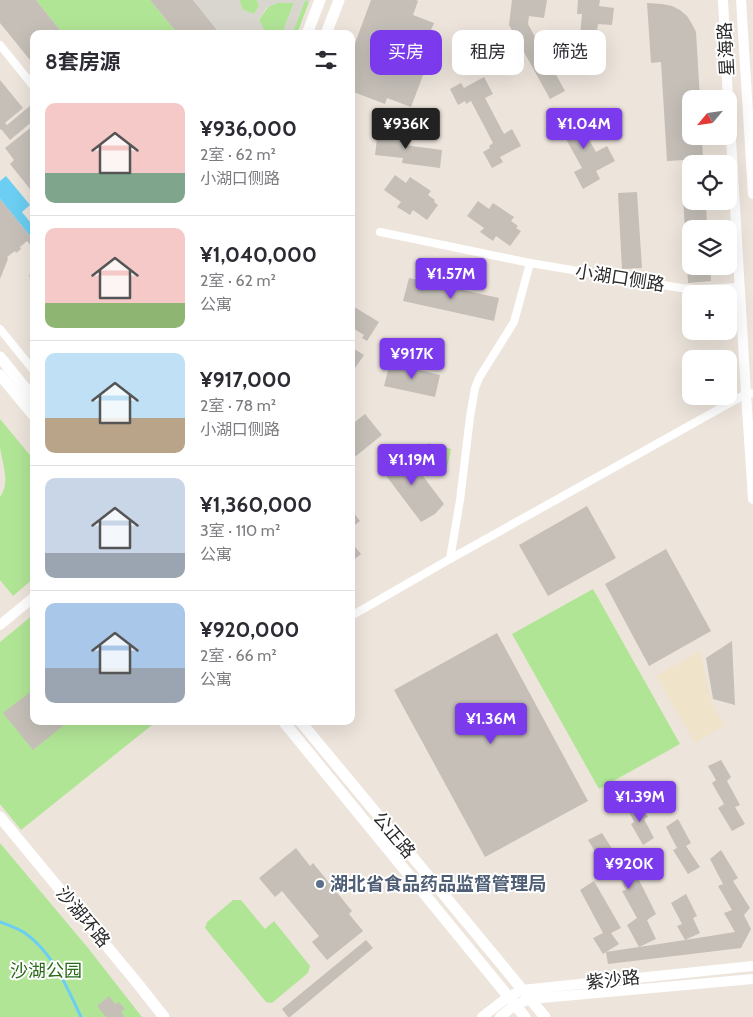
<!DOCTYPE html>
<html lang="zh">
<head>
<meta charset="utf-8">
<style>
	:root { --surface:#fff; --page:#f7f7f7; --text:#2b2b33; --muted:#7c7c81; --line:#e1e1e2; --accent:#7c3aed }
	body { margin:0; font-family:Cabin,"Noto Sans SC",sans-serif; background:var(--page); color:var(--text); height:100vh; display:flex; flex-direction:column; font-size:19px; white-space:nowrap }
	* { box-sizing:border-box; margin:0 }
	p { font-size:16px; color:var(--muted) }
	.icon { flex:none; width:28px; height:28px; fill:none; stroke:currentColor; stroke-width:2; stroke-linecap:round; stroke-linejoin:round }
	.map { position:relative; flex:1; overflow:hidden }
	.side { position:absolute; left:30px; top:30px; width:325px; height:695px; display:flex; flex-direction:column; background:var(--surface); border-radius:10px; box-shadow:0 5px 20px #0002 }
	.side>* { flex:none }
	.guide { position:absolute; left:370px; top:30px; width:308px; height:45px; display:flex; gap:10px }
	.needle { width:32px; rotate:241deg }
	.fabs { position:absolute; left:682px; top:90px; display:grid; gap:10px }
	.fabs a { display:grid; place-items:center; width:55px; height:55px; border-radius:10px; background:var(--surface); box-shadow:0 5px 20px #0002; font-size:25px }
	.price { position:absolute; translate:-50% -42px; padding:0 11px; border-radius:5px; background:var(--accent); color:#fff; font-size:16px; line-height:32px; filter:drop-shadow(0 1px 2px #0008) }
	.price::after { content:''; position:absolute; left:50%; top:30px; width:15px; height:11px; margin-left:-8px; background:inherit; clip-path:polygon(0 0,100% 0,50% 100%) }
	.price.current { background:#222; color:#fff }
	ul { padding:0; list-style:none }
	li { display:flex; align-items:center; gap:15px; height:125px; padding:0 15px }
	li+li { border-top:1px solid var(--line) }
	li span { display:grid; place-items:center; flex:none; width:140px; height:100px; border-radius:10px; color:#555 }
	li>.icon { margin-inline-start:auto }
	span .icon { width:60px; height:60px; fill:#fffc; stroke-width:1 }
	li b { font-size:21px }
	h2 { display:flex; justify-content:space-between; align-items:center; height:60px; padding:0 15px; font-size:21px }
	.chip { padding:0 18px; border-radius:10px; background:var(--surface); box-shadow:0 5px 20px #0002; font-size:18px; line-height:45px }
	.chip.current { background:var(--accent); color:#fff }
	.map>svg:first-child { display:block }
</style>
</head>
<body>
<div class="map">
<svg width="753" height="1017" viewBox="0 0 753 1017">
	<rect width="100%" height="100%" fill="#ede5dc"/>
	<!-- education -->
	<path fill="#efe3ca" d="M700 651 712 704 725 725 695 743 656 676Z"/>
	<!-- green -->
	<path fill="#b1e596" d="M36 0H150L178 34H63Z
		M239 0H257L259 6 254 14 243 10Z
		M305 0 309 2 297 34H292Z
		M277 3H294L282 34H266L259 20 268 7Z
		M0 419 34 460V578L13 596 0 580V497C11 481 2 464 0 447 0 438 0 428 0 419Z
		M428 443 451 449 446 471 423 466Z
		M593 589 680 744 599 789 512 634Z
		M34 614V721H157L21 830 0 804V642Z
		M0 843 88 948 142 1017H0Z
		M233 900H241L265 929 274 921 310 966 308 973 272 1003 266 1002 205 928 207 922Z"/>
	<!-- pitch -->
	<path fill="#c6ed92" d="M429 446 439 448 434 467 425 465Z
		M440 448 450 450 445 469 436 467Z"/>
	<!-- plaza -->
	<path fill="#d9d5cf" d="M193 0H239L243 10 254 14 259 6 257 0H310L309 2 305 0 292 34H282L294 3H277L266 8 259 20 266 34H220Z"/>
	<!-- water -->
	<path fill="#6bcef2" d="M6 176 30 205 22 212 34 227V241L0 199V181Z"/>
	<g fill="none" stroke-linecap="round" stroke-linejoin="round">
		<!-- stream -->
		<path stroke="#6bcef2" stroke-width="3" d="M0 922C8 925 17 928 25 933 53 953 67 987 81 1017"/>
	</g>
	<!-- building -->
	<path fill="#c5bfb8" d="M0 0H36L63 34H34V65L0 23Z
		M150 0H193L220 34H178Z
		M371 0H416L418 1 413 15 434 23 431 30 439 33 411 107 387 98 385 104 351 91V54Z
		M512 0H547L544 18 529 16 528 24 565 91 550 99 509 25Z
		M578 0H600L599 6 614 8 612 25 598 24 596 38 580 36 582 14H577Z
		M647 3 662 4 672 6 680 10 687 16 692 24 696 32 700 99H691V136H702L703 159 667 161 661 62 651 63Z
		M484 77 493 94 485 98 504 134 512 129 521 146 500 157 503 162 492 168 483 152 490 148 489 146 493 143 471 101 466 104 465 101 458 105 450 89 461 83 464 88Z
		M0 80 23 108 5 123 7 125 31 105 34 108V120L10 140 1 129 0 130Z
		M572 109 596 152 607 146 615 161 596 171 600 179 583 189 574 172 582 168 555 119Z
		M34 125V194L10 164 14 160 5 148Z
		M378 130 406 134 404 145 442 150 440 168 402 163 403 158 375 155Z
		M395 175 406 183 410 177 431 191 428 195 435 200 434 202 438 205 427 220 413 210 410 215 397 207 401 202 384 190Z
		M691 178V201H706L707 229H691V266H710L711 281 688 283 682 179Z
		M637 192 642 268 622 269 618 193Z
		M0 199 34 241V249L27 241 20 247 21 249 16 253 15 251 7 257 8 259 0 279Z
		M478 201 489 209 493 203 514 217 511 221 518 226 516 228 521 231 510 246 496 236 493 241 480 232 484 228 467 216Z
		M34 264V282L29 276Z
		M409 278 499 298 494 321 403 301Z
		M351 305 379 322 367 341 362 338 364 335 351 327Z
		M351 347 364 355 355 368 351 366Z
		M390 363 440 375 435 397 384 386Z
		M365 414 382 435 351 460V425Z
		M404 451 444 504 435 514 421 522 381 469 392 457Z
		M587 506 616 558 548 596 519 545Z
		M351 509 360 521 351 528Z
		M351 542 361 554 351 562Z
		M666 549 711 631 649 666 605 584Z
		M497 633 588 801 485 857 394 690Z
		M732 641 735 705 713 699 706 658Z
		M34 689V721H69L33 750 3 713Z
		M721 760 731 777 727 781 740 805 735 807 745 824 732 831 718 808 724 804 712 783 716 780 708 766Z
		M639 801 648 817 644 819 654 838 643 845 631 824 634 822 627 808Z
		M678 819 691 843 686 846 700 867 688 874 673 850 677 848 666 827Z
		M602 833 616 855 624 850 656 914 647 920 656 939 639 947 627 925 637 918 622 891 626 890 610 858 602 863 588 840Z
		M296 848 310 866 313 863 352 911 349 914 363 931 327 960 312 942 319 936 286 896 282 891 275 897 259 878Z
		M721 850 738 878 733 881 750 908 744 915 751 929 741 948 608 964 606 952 685 940 677 926 682 924 671 903 686 894 697 916 693 918 700 933 685 940 735 932 724 913 732 910 718 886 723 884 710 859Z
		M594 881 621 928 611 933 619 944 603 954 593 938 603 933 580 890Z
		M366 940 373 948 290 1017H288L282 1009Z
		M109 996 115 1004 119 1002 125 1009 121 1012 125 1017H106L97 1006Z"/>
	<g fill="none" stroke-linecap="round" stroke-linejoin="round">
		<!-- minor -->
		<path stroke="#fff" stroke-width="8" d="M0 45 34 87
			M380 232 530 263 681 288 697 289 739 287
			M0 329 34 371
			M450 559 460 500 470 417 475 388 479 378 514 322 530 263
			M351 616 450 559 746 394 753 393"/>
		<!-- tertiary -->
		<path stroke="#fff" stroke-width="10" d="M723 0 728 99
			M741 0 753 194
			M729 105 746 394 753 499
			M0 625 34 597
			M482 1017 508 997 522 990 753 966
			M500 1017 515 1005 530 999 753 979"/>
		<!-- secondary -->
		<path stroke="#fff" stroke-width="11" d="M307 34 320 0
			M326 34 339 0
			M0 357 34 399
			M0 375 34 416
			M283 721 525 1017
			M300 721 545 1017
			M0 817 138 984 164 1017"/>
	</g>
	<!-- markers -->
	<circle fill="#5c6f8a" stroke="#fff" stroke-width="2" cx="320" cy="884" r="5"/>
	<g text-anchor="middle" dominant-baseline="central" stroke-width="4" stroke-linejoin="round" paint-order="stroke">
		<!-- street labels -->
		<g font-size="18" fill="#2a2a2a" stroke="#fff">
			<text transform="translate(726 49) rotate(-93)">星海路</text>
			<text transform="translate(620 278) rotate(9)">小湖口侧路</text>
			<text transform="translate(394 835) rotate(50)">公正路</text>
			<text transform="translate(83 917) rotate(50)">沙湖环路</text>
			<text transform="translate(613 980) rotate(-6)">紫沙路</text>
		</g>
		<!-- service labels -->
		<g font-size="18" font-weight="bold" fill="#4e5e75" stroke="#fff" text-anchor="start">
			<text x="330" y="884">湖北省食品药品监督管理局</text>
		</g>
		<!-- park labels -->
		<g font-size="18" fill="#286a18" stroke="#fff">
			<text x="46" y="971">沙湖公园</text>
		</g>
	</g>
</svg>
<div class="fabs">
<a><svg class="needle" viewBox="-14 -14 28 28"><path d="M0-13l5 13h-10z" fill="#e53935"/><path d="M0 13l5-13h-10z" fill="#7c7c81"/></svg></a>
<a><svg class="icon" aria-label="locate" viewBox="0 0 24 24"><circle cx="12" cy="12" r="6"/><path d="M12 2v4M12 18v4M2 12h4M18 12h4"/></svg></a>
<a><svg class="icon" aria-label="layers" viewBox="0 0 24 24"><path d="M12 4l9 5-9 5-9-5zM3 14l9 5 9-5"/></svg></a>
<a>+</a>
<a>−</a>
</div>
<b class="price current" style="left:406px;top:150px">¥936K</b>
<b class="price" style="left:584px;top:150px">¥1.04M</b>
<b class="price" style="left:451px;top:300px">¥1.57M</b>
<b class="price" style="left:412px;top:380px">¥917K</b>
<b class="price" style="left:412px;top:486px">¥1.19M</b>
<b class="price" style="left:491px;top:745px">¥1.36M</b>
<b class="price" style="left:640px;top:823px">¥1.39M</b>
<b class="price" style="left:629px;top:890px">¥920K</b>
<div class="guide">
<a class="chip current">买房</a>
<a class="chip">租房</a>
<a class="chip">筛选</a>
</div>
<section class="side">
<h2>8套房源<svg class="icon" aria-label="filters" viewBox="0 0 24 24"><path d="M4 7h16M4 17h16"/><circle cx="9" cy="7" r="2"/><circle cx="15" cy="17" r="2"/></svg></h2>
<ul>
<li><span style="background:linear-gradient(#f6c9c9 70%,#7fa58c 0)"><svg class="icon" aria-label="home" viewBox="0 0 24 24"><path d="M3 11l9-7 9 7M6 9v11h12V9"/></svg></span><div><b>¥936,000</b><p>2室 · 62 m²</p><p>小湖口侧路</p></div></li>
<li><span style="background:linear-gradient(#f6c9c9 75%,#8fb573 0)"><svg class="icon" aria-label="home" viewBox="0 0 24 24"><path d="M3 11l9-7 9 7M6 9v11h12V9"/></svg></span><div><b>¥1,040,000</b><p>2室 · 62 m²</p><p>公寓</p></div></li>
<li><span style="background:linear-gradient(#bfe0f5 65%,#b9a48a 0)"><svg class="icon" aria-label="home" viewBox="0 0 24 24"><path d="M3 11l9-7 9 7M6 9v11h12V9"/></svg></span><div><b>¥917,000</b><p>2室 · 78 m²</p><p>小湖口侧路</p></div></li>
<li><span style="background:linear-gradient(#c9d6e8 75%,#9aa5b1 0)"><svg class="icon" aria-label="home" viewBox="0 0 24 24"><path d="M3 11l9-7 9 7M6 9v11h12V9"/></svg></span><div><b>¥1,360,000</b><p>3室 · 110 m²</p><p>公寓</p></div></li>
<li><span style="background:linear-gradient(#a9c7e8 65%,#9aa5b1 0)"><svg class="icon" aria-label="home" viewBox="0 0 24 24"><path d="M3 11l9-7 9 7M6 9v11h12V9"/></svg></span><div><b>¥920,000</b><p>2室 · 66 m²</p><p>公寓</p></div></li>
</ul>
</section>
</div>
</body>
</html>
